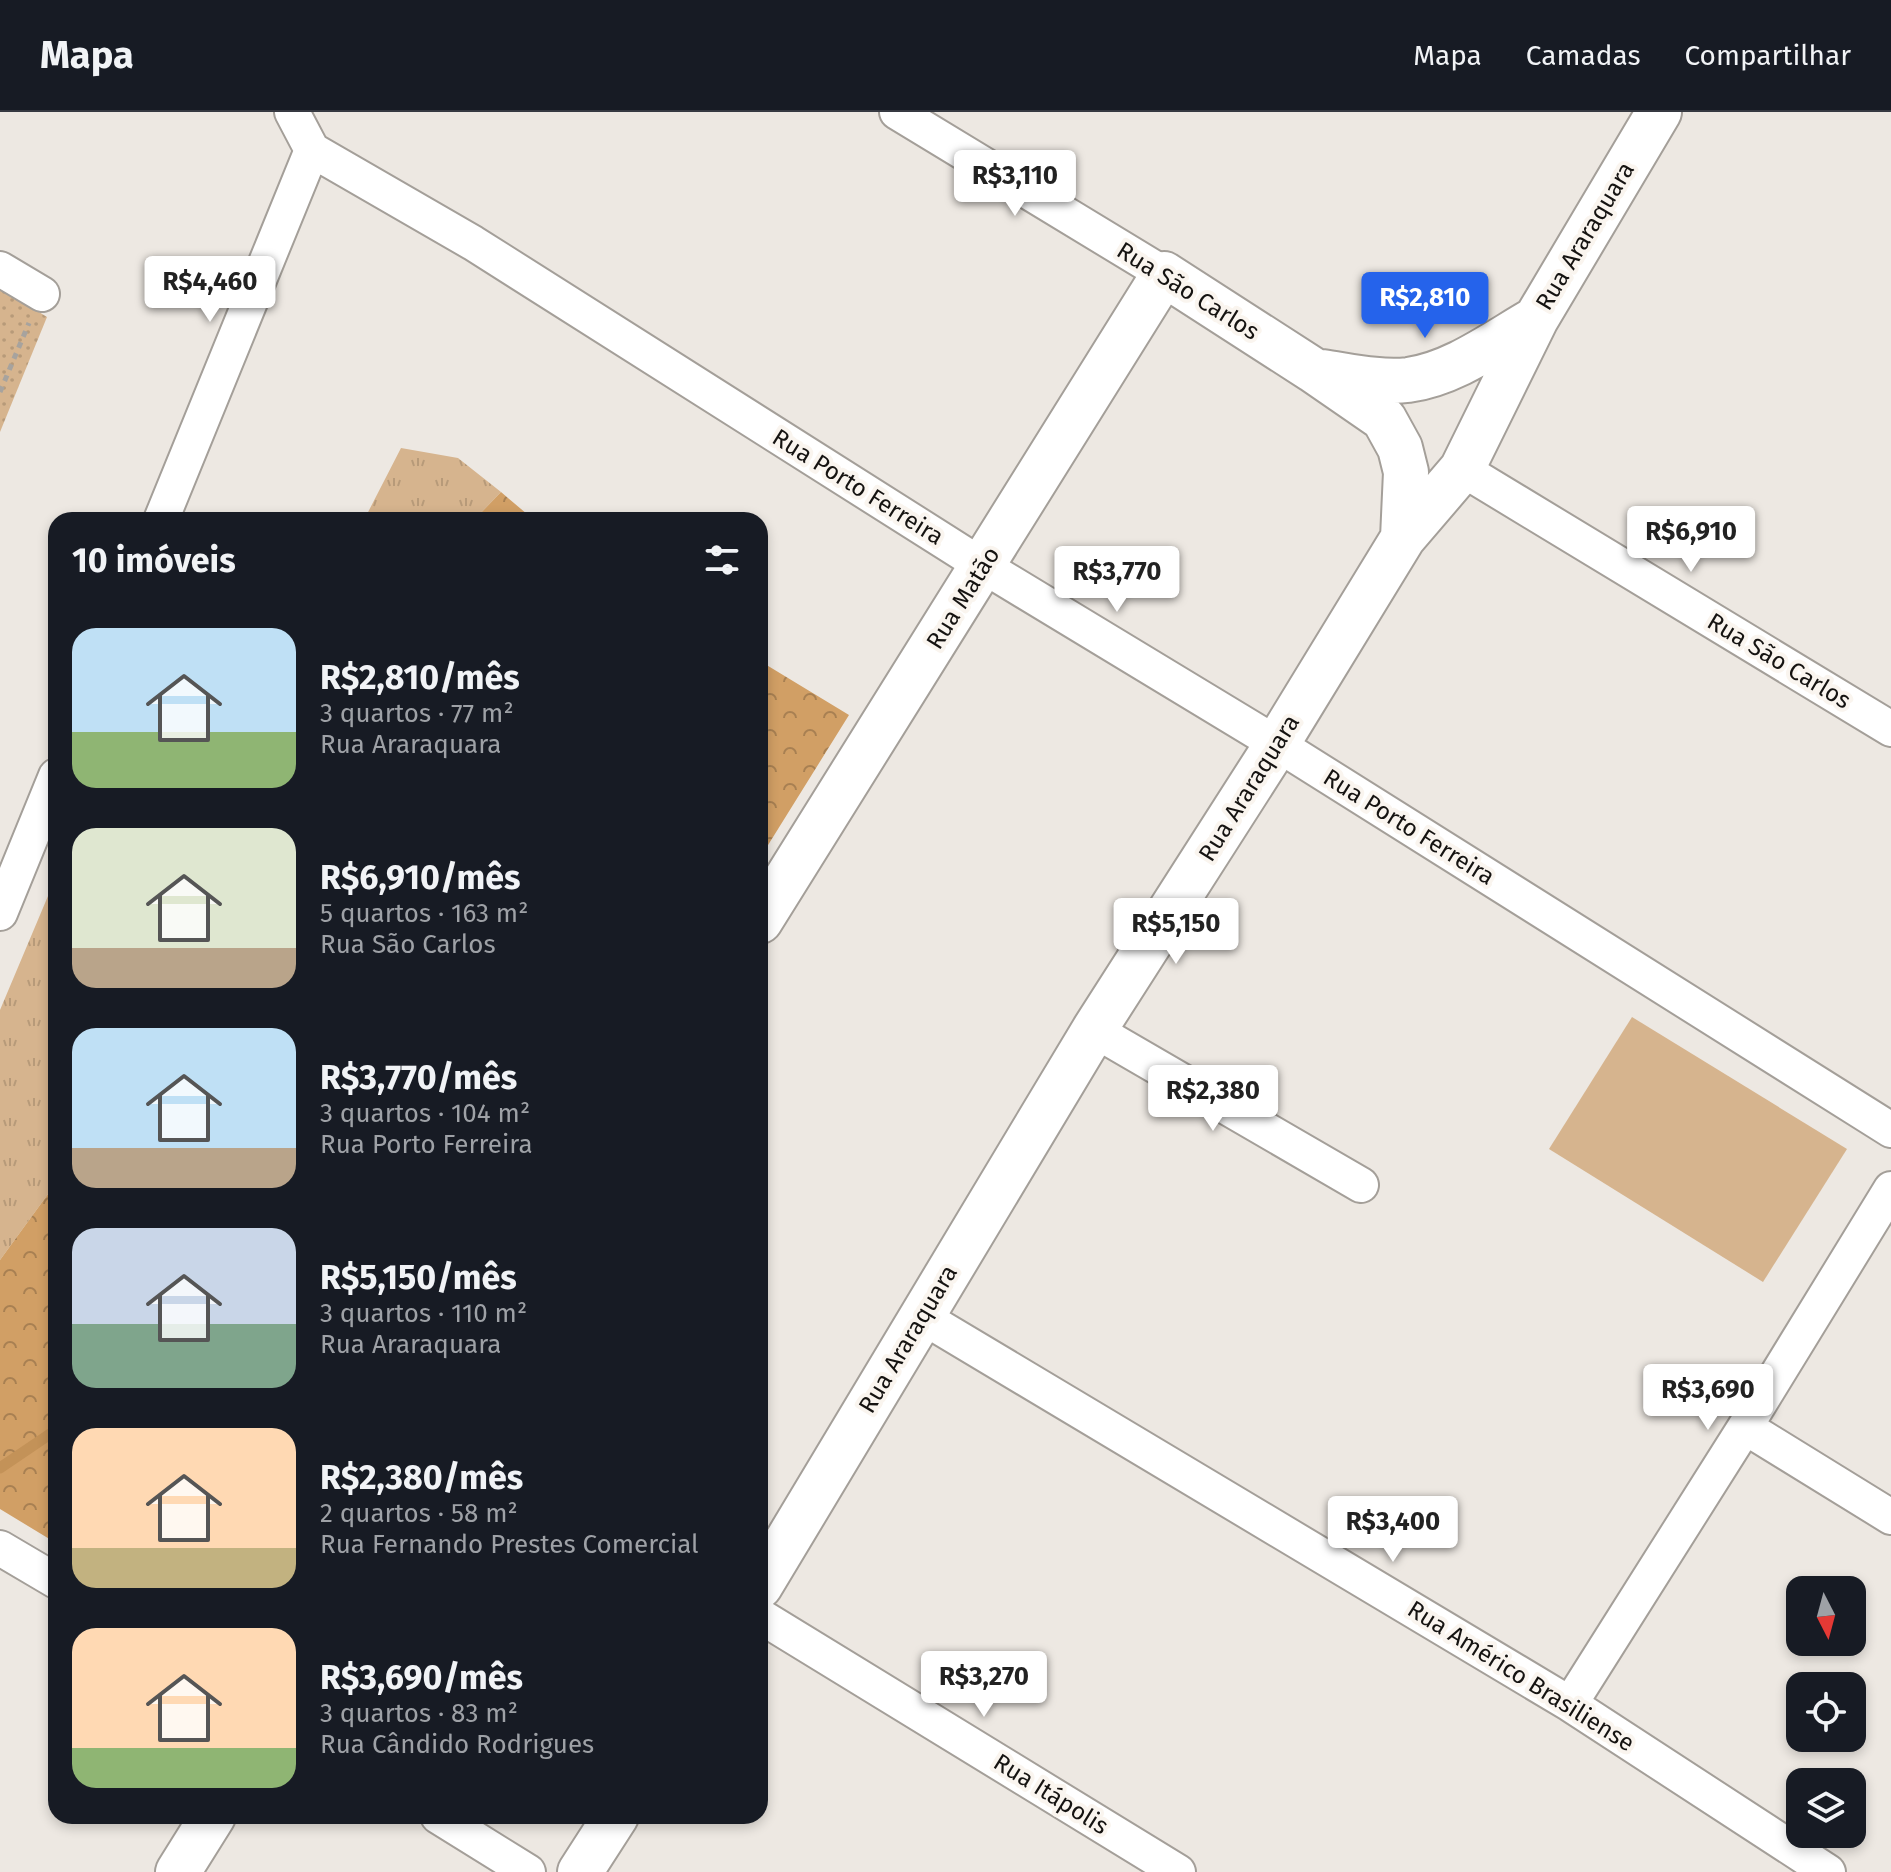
<!DOCTYPE html>
<html lang="pt">
<head>
<meta charset="utf-8">
<style>
	:root { --surface:#171b24; --page:#242831; --text:#f1f3f6; --muted:#9ea1a6; --line:#363941; --accent:#2563eb }
	body { margin:0; font-family:"Fira Sans",sans-serif; background:var(--page); color:var(--text); height:100vh; display:flex; flex-direction:column; font-size:30px; white-space:nowrap }
	* { box-sizing:border-box; margin:0 }
	p { font-size:26px; color:var(--muted) }
	.icon { flex:none; width:44px; height:44px; fill:none; stroke:currentColor; stroke-width:2; stroke-linecap:round; stroke-linejoin:round }
	.map { position:relative; flex:1; overflow:hidden }
	.drawer { position:absolute; left:48px; top:400px; width:720px; height:1312px; display:flex; flex-direction:column; background:var(--surface); border-radius:24px; box-shadow:0 4px 12px #0003 }
	.drawer>* { flex:none }
	.needle { width:52px; rotate:174deg }
	.fabs { position:absolute; left:1786px; top:1464px; display:grid; gap:16px }
	.fabs a { display:grid; place-items:center; width:80px; height:80px; border-radius:16px; background:var(--surface); box-shadow:0 4px 12px #0003; font-size:40px }
	.price { position:absolute; translate:-50% -68px; padding:0 18px; border-radius:8px; background:#fff; color:#222; font-size:26px; line-height:52px; filter:drop-shadow(0 2px 4px #0008) }
	.price::after { content:''; position:absolute; left:50%; top:48px; width:24px; height:18px; margin-left:-12px; background:inherit; clip-path:polygon(0 0,100% 0,50% 100%) }
	.price.on { background:var(--accent); color:#fff }
	ul { padding:0; list-style:none }
	li { display:flex; align-items:center; gap:24px; height:200px; padding:0 24px }
	li span { display:grid; place-items:center; flex:none; width:224px; height:160px; border-radius:24px; color:#555 }
	li>.icon { margin-inline-start:auto }
	span .icon { width:96px; height:96px; fill:#fffc; stroke-width:1 }
	li b { font-size:34px }
	h2 { display:flex; justify-content:space-between; align-items:center; height:96px; padding:0 24px; font-size:34px }
	header { display:flex; align-items:center; gap:48px; box-sizing:border-box; height:112px; padding:0 40px; background:var(--surface); border-bottom:2px solid var(--line) }
	header strong { font-size:38px }
	nav { display:flex; gap:44px; margin-inline-start:auto; font-size:28px }
	.map>svg:first-child { display:block }
</style>
</head>
<body>
<header>
<strong>Mapa</strong>
<nav><a>Mapa</a><a>Camadas</a><a>Compartilhar</a></nav>
</header>
<div class="map">
<svg width="1891" height="1760" viewBox="0 0 1891 1760">
	<defs>
		<pattern id="grass-tufts" width="24" height="20" patternUnits="userSpaceOnUse" patternTransform="scale(2)"><rect width="24" height="20" fill="#d6b48e"/><path d="M3 7l-1-3M5 7V3M7 7l1-3M15 17l-1-3M17 17v-4M19 17l1-3" fill="none" stroke="#b79a79"/></pattern>
		<pattern id="forest-crowns" width="20" height="18" patternUnits="userSpaceOnUse" patternTransform="scale(2)"><rect width="20" height="18" fill="#d19f65"/><path d="M2 6a3 3 0 1 1 6 0M12 15a3 3 0 1 1 6 0" fill="none" stroke="#a88052"/></pattern>
		<pattern id="park-dots" width="8" height="8" patternUnits="userSpaceOnUse" patternTransform="scale(2)"><rect width="8" height="8" fill="#d6b48e"/><path d="M2 2h.1M6 6h.1" fill="none" stroke="#b79a79" stroke-width="1.8" stroke-linecap="round"/></pattern>
	</defs>
	<rect width="100%" height="100%" fill="#ede8e2"/>
	<!-- grass -->
	<path fill="url(#grass-tufts)" d="M401 336 458 346 501 380 474 408H364Z
		M56 765V1071L0 1148V898Z"/>
	<!-- forest -->
	<path fill="url(#forest-crowns)" d="M501 380 534 408H474Z
		M760 549 849 603 760 746Z
		M56 1071V1431L0 1397V1148Z"/>
	<!-- park -->
	<path fill="url(#park-dots)" d="M0 176 47 205 0 320Z"/>
	<!-- pitch -->
	<path fill="#d6b48e" d="M1632 905 1847 1037 1763 1170 1549 1037Z"/>
	<g fill="none" stroke-linecap="round" stroke-linejoin="round">
		<!-- stream -->
		<path stroke="#c39258" stroke-width="11" d="M0 1356 56 1318"/>
		<defs>
			<path id="minor" d="M292 0 312 38
				M897 0 1164 162
				M312 38 473 131 983 454 1277 632 1891 1018
				M0 157 42 182
				M1462 357 1891 617
				M161 408 312 38
				M0 801 56 664
				M1094 918 1361 1073
				M921 1204 1570 1592 1828 1760
				M1745 1315 1891 1405
				M0 1436 56 1469
				M760 1504 1178 1760
				M1570 1592 1745 1315 1891 1077
				M438 1704 528 1760"/>
			<path id="tertiary" d="M1322 260C1350 264 1380 271 1408 268 1454 262 1497 229 1536 207
				M760 809 1164 162 1313 258 1384 307 1400 336 1406 360 1403 426
				M760 1474 1094 918 1277 632 1403 426 1462 357 1536 207 1659 0
				M178 1760 213 1704
				M580 1760 616 1704"/>
		</defs>
		<!-- minor casing -->
		<use href="#minor" stroke="#a49f99" stroke-width="38"/>
		<!-- tertiary casing -->
		<use href="#tertiary" stroke="#a49f99" stroke-width="48"/>
		<!-- path -->
		<path stroke="#a7a39e" stroke-width="5" stroke-dasharray="6 6" stroke-linecap="butt" d="M0 280 29 211"/>
		<!-- minor -->
		<use href="#minor" stroke="#fff" stroke-width="34"/>
		<!-- tertiary -->
		<use href="#tertiary" stroke="#fff" stroke-width="44"/>
	</g>
	<g text-anchor="middle" dominant-baseline="central" stroke-width="8" stroke-linejoin="round" paint-order="stroke">
		<!-- street labels -->
		<g font-size="24" fill="#151311" stroke="#faf5ef">
			<text transform="translate(1585 124) rotate(-59)">Rua Araraquara</text>
			<text transform="translate(1188 179) rotate(32)">Rua São Carlos</text>
			<text transform="translate(858 375) rotate(32)">Rua Porto Ferreira</text>
			<text transform="translate(963 486) rotate(-58)">Rua Matão</text>
			<text transform="translate(1779 549) rotate(31)">Rua São Carlos</text>
			<text transform="translate(1249 676) rotate(-58)">Rua Araraquara</text>
			<text transform="translate(1409 715) rotate(32)">Rua Porto Ferreira</text>
			<text transform="translate(908 1227) rotate(-59)">Rua Araraquara</text>
			<text transform="translate(1521 1564) rotate(32)">Rua Américo Brasiliense</text>
			<text transform="translate(1051 1682) rotate(32)">Rua Itápolis</text>
		</g>
	</g>
</svg>
<div class="fabs">
<a><svg class="needle" viewBox="-14 -14 28 28"><path d="M0-13l5 13h-10z" fill="#e53935"/><path d="M0 13l5-13h-10z" fill="#9ea1a6"/></svg></a>
<a><svg class="icon" aria-label="locate" viewBox="0 0 24 24"><circle cx="12" cy="12" r="6"/><path d="M12 2v4M12 18v4M2 12h4M18 12h4"/></svg></a>
<a><svg class="icon" aria-label="layers" viewBox="0 0 24 24"><path d="M12 4l9 5-9 5-9-5zM3 14l9 5 9-5"/></svg></a>
</div>
<b class="price" style="left:1015px;top:106px">R$3,110</b>
<b class="price" style="left:210px;top:212px">R$4,460</b>
<b class="price on" style="left:1425px;top:228px">R$2,810</b>
<b class="price" style="left:1691px;top:462px">R$6,910</b>
<b class="price" style="left:1117px;top:502px">R$3,770</b>
<b class="price" style="left:1176px;top:854px">R$5,150</b>
<b class="price" style="left:1213px;top:1021px">R$2,380</b>
<b class="price" style="left:1708px;top:1320px">R$3,690</b>
<b class="price" style="left:1393px;top:1452px">R$3,400</b>
<b class="price" style="left:984px;top:1607px">R$3,270</b>
<section class="drawer">
<h2>10 imóveis<svg class="icon" aria-label="filters" viewBox="0 0 24 24"><path d="M4 7h16M4 17h16"/><circle cx="9" cy="7" r="2"/><circle cx="15" cy="17" r="2"/></svg></h2>
<ul>
<li><span style="background:linear-gradient(#bfe0f5 65%,#8fb573 0)"><svg class="icon" aria-label="home" viewBox="0 0 24 24"><path d="M3 11l9-7 9 7M6 9v11h12V9"/></svg></span><div><b>R$2,810/mês</b><p>3 quartos · 77 m²</p><p>Rua Araraquara</p></div></li>
<li><span style="background:linear-gradient(#dfe7d0 75%,#b9a48a 0)"><svg class="icon" aria-label="home" viewBox="0 0 24 24"><path d="M3 11l9-7 9 7M6 9v11h12V9"/></svg></span><div><b>R$6,910/mês</b><p>5 quartos · 163 m²</p><p>Rua São Carlos</p></div></li>
<li><span style="background:linear-gradient(#bfe0f5 75%,#b9a48a 0)"><svg class="icon" aria-label="home" viewBox="0 0 24 24"><path d="M3 11l9-7 9 7M6 9v11h12V9"/></svg></span><div><b>R$3,770/mês</b><p>3 quartos · 104 m²</p><p>Rua Porto Ferreira</p></div></li>
<li><span style="background:linear-gradient(#c9d6e8 60%,#7fa58c 0)"><svg class="icon" aria-label="home" viewBox="0 0 24 24"><path d="M3 11l9-7 9 7M6 9v11h12V9"/></svg></span><div><b>R$5,150/mês</b><p>3 quartos · 110 m²</p><p>Rua Araraquara</p></div></li>
<li><span style="background:linear-gradient(#ffd9b3 75%,#c2b280 0)"><svg class="icon" aria-label="home" viewBox="0 0 24 24"><path d="M3 11l9-7 9 7M6 9v11h12V9"/></svg></span><div><b>R$2,380/mês</b><p>2 quartos · 58 m²</p><p>Rua Fernando Prestes Comercial</p></div></li>
<li><span style="background:linear-gradient(#ffd9b3 75%,#8fb573 0)"><svg class="icon" aria-label="home" viewBox="0 0 24 24"><path d="M3 11l9-7 9 7M6 9v11h12V9"/></svg></span><div><b>R$3,690/mês</b><p>3 quartos · 83 m²</p><p>Rua Cândido Rodrigues</p></div></li>
</ul>
</section>
</div>
</body>
</html>
